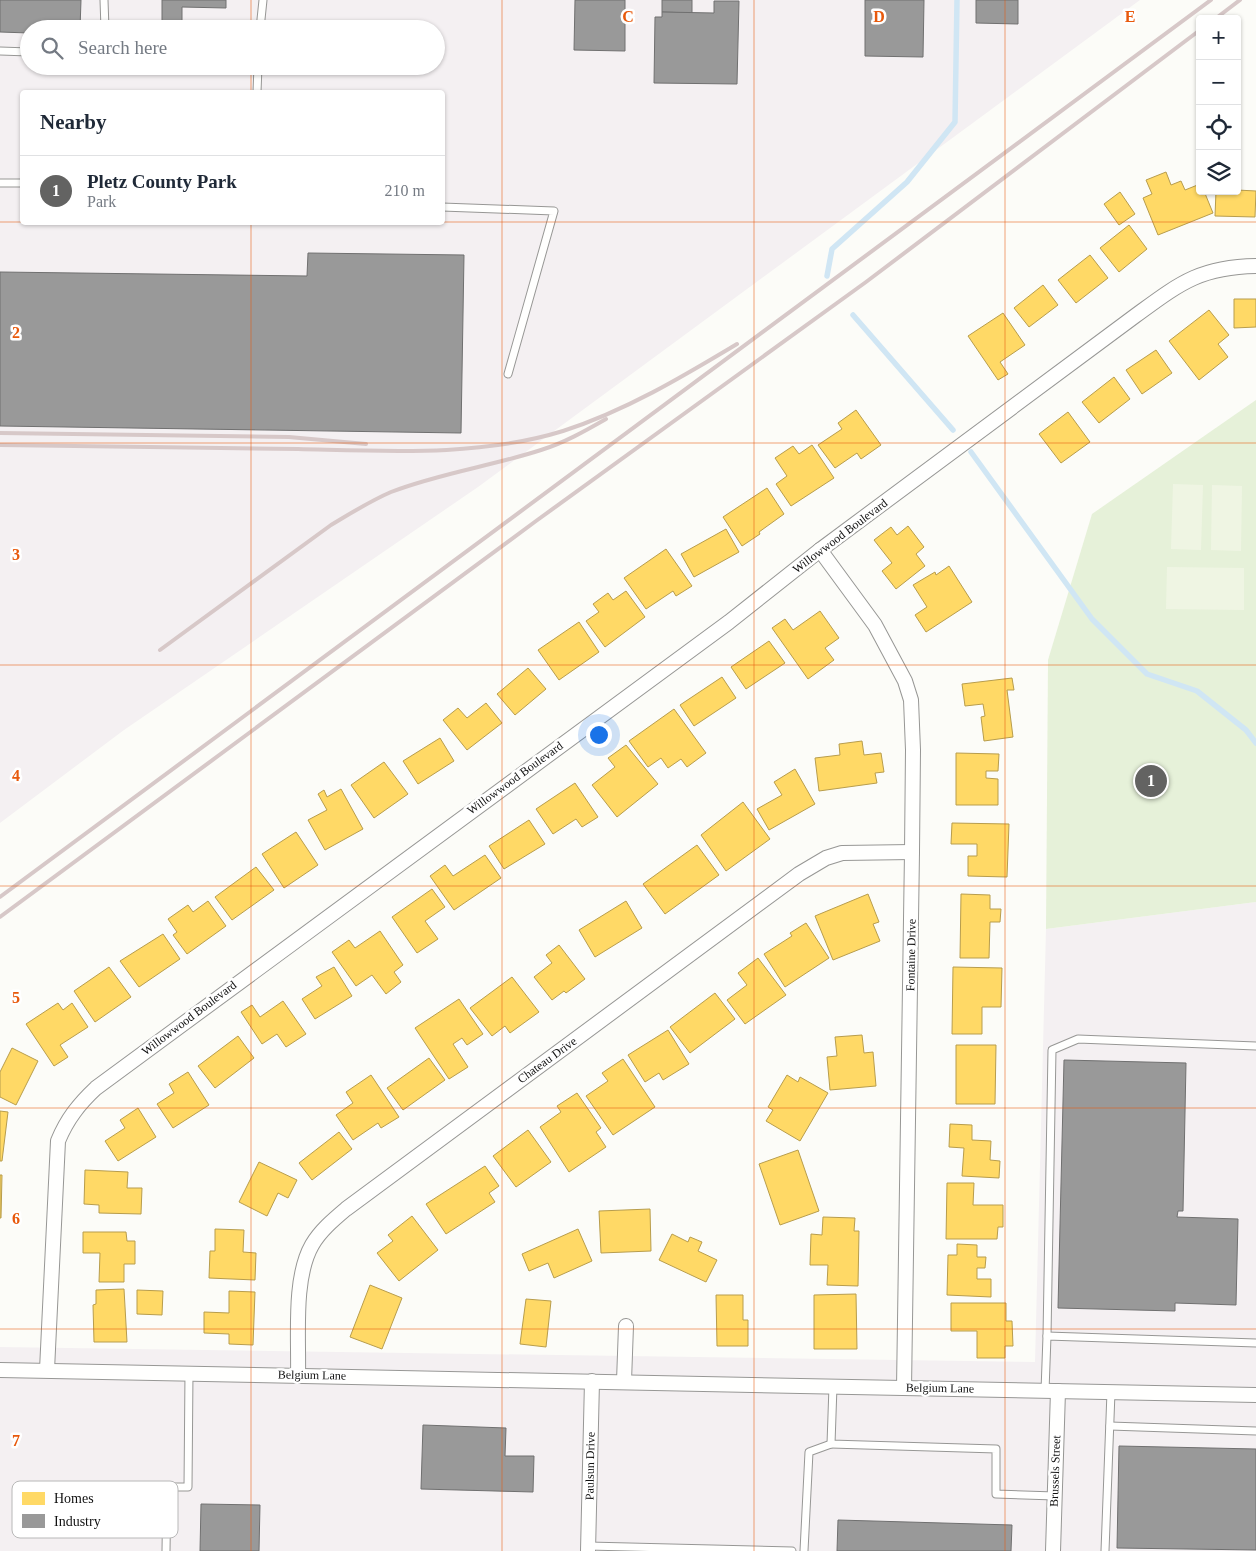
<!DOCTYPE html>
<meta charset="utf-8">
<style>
:root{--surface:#fff;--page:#f2f2f3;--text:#1f2937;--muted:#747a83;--line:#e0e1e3;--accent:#636362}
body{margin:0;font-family:Georgia,serif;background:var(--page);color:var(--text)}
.controls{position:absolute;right:15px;top:15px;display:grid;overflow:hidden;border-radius:5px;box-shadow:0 1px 4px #0004}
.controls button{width:45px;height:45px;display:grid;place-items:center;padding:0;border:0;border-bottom:1px solid var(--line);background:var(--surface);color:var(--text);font:25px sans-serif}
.you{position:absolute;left:598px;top:734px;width:18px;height:18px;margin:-12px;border:4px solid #fff;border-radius:50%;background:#1a73e8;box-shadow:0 0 0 8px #1a73e833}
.badge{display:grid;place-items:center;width:32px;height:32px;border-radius:50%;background:var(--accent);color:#fff;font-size:16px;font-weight:700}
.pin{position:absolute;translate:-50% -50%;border:2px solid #fff;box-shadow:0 1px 5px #0006}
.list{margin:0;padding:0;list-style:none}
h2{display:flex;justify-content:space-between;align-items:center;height:65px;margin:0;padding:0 20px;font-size:21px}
h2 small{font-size:16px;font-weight:400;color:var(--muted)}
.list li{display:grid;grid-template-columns:32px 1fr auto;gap:15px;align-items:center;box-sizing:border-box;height:70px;padding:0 20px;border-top:1px solid var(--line)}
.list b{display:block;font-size:19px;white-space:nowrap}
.list p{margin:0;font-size:16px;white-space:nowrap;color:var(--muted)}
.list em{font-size:16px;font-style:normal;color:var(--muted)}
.icon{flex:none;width:28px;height:28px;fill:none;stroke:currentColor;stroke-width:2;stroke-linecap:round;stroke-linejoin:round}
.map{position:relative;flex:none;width:1256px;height:1551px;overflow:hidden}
.search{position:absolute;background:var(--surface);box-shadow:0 1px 4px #0004;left:20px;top:20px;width:425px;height:55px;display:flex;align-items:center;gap:12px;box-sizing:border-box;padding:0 18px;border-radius:28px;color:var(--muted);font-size:19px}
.panel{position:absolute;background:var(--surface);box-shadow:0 1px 4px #0004;left:20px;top:90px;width:425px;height:135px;border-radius:5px}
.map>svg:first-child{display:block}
.industrial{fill:#f4f0f2;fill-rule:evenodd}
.green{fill:#e6f1d9}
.pitch{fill:#eff5e3}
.homes{fill:#ffd966;stroke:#b89d4c}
.industry{fill:#999;stroke:#707070}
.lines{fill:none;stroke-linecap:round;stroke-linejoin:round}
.stream{stroke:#d0e6f4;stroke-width:5.5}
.service-casing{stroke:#979795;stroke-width:9}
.minor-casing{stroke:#979795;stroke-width:16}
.service{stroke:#fffffe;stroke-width:7}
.minor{stroke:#fffffe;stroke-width:14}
.rail{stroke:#d7c8c8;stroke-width:4}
.grid{fill:none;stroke:#e8590c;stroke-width:1;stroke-opacity:0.55}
.labels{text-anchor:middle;stroke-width:5;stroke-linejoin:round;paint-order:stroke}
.street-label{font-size:12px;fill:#111;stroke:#fff}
.key{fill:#fff;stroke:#b8b8b8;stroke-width:1}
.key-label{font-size:14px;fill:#111}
.grid-label{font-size:16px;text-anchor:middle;font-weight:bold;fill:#e8590c;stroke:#fff;stroke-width:5;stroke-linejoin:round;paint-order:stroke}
</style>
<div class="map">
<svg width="1256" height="1551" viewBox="0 0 1256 1551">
<rect width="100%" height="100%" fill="#fcfcf8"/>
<g class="industrial">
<path d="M0,0H1140L478,487L124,730L0,823ZM29,29H436V66H29ZM22,92H442V222H22Z"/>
<polygon points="1256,902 1256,1551 0,1551 0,1347 1035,1362 1046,929"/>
</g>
<polygon class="green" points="1256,400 1256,902 1046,929 1048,660 1092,514"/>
<g class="pitch">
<polygon points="1173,484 1203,485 1201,550 1171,549"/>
<polygon points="1212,485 1242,486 1241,551 1211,550"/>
<polygon points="1167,567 1244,568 1244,610 1166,609"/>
</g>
<g class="homes">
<polygon points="1166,172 1171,185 1181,181 1185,190 1200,184 1200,191 1204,191 1213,213 1158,235 1143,198 1152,194 1146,180"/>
<polygon points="1237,190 1256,191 1255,217 1215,216 1216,191"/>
<polygon points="1120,192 1135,214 1119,225 1104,204"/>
<polygon points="1129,225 1147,249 1119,272 1100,248"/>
<polygon points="1090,255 1108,278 1076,303 1058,280"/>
<polygon points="1043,285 1058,305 1029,327 1014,308"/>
<polygon points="1234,299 1256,299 1256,327 1234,328"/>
<polygon points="1209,310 1229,335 1218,344 1228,357 1199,380 1169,341"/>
<polygon points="1003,313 1025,345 1000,362 1008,374 998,380 968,336"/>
<polygon points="1156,350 1172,373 1142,394 1126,370"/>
<polygon points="1114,377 1130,399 1099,423 1082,402"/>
<polygon points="856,410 881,445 861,459 857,453 835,468 818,445 842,429 838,423"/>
<polygon points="1068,412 1090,442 1061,463 1039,434"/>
<polygon points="812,445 834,478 791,506 776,484 787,476 775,458 793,446 799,454"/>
<polygon points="767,488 784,514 759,532 760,534 742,546 723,517"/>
<polygon points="908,526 924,547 916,554 925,566 896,589 882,571 892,563 874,540 891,527 897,535"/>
<polygon points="726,529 739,552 694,577 681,554"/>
<polygon points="666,549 692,586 676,596 673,591 646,609 624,578"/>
<polygon points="949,566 972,602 926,632 915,615 927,607 913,585 935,572 936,575"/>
<polygon points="626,591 645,617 605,647 586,621 599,612 593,604 608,593 613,600"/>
<polygon points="820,611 839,638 825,648 834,660 808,679 772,628 785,619 793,630"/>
<polygon points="579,622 599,652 559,680 538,650"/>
<polygon points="769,641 785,663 746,689 731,667"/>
<polygon points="528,668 546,689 515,715 497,694"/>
<polygon points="722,677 736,698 694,726 680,705"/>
<polygon points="1012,678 1014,690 1007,690 1013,737 984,741 981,717 985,716 983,704 965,706 962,684"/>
<polygon points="486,703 502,723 467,750 443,720 458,708 467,718"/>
<polygon points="674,709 706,753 687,767 681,759 668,768 661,758 648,767 629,741"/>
<polygon points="440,738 454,761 418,784 403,761"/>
<polygon points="862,741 864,755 881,753 884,772 875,773 877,783 819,791 815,758 840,755 839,744"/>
<polygon points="626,745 658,784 617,817 592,785 615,767 608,758"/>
<polygon points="956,753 999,754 998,771 986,771 986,778 998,779 998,805 956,805"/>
<polygon points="384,762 408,794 374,818 351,785"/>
<polygon points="795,769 815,804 769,830 757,809 782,795 774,782"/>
<polygon points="575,783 598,817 582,827 576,819 553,834 536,809"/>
<polygon points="341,789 363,829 325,850 308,820 327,810 318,794 324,790 327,797"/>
<polygon points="743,802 770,839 726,871 701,835"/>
<polygon points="529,820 545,844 504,869 489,846"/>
<polygon points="952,823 1009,824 1007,877 968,876 968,856 977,856 977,844 951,844"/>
<polygon points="296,832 318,865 284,888 262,854"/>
<polygon points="697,845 719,875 665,914 643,884"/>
<polygon points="485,855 501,878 454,910 430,876 445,865 453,876"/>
<polygon points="256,867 274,890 232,920 215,897"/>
<polygon points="432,889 445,907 425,921 438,939 417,953 392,917"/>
<polygon points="868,894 879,922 873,924 880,941 833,960 815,916"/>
<polygon points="961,894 990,895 990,909 1001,909 1000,922 990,922 989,958 960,958"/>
<polygon points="208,901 226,926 187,954 173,935 177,932 168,919 188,905 193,912"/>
<polygon points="626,901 642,928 595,957 579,930"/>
<polygon points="806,923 829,958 785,987 764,954 792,936 790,933"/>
<polygon points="380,931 403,965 394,972 401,982 386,994 372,975 356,986 332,952 349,940 355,948"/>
<polygon points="163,934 180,959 139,987 120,961"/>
<polygon points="559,945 585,979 566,993 564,991 552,1000 534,977 552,963 546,955"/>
<polygon points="758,958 786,995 745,1024 727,1000 747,985 738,973"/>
<polygon points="109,967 131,997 95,1022 74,991"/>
<polygon points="334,967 352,996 315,1019 302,999 322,986 316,977"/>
<polygon points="953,967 1002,968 1001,1007 982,1007 982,1034 952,1034"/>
<polygon points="512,977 539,1012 510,1033 505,1026 492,1036 470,1008"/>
<polygon points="715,993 735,1019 690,1053 670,1027"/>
<polygon points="459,999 483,1034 467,1045 462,1038 453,1044 468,1067 449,1079 415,1028"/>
<polygon points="283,1001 306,1034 286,1047 277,1034 262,1044 241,1012 252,1005 260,1017"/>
<polygon points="58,1003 63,1010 72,1003 88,1027 60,1045 68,1057 54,1066 26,1024"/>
<polygon points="668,1030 689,1064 663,1080 659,1073 645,1082 628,1055"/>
<polygon points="862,1035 864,1053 873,1052 876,1086 830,1090 827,1057 837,1056 835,1037"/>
<polygon points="238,1036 254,1058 215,1088 198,1066"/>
<polygon points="956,1045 996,1045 995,1104 956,1104"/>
<polygon points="12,1048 38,1061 16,1105 0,1097 0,1072"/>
<polygon points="429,1058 445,1080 403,1110 387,1088"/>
<polygon points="623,1059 655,1107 613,1135 586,1096 608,1081 602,1073"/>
<polygon points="188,1072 209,1105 173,1128 157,1104 174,1093 169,1084"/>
<polygon points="371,1075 399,1117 381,1128 378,1123 353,1140 336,1115 353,1103 346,1092"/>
<polygon points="787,1075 798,1082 800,1077 828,1093 800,1141 766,1121 773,1110 768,1107"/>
<polygon points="577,1093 601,1128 596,1132 606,1147 569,1172 540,1127 561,1112 557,1106"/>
<polygon points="138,1108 156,1137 118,1161 105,1141 125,1128 120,1120"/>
<polygon points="0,1111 8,1112 2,1161 0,1161"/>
<polygon points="950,1124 972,1125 972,1140 991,1141 990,1160 1000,1161 999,1178 962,1176 964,1148 949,1147"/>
<polygon points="528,1130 551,1162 516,1187 493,1156"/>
<polygon points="339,1132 352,1149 312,1180 299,1163"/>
<polygon points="798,1150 819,1211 780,1225 759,1164"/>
<polygon points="259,1162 297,1180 288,1198 278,1193 267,1216 239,1202"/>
<polygon points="485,1166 499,1186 489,1193 495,1202 446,1234 426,1204"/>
<polygon points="85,1170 128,1172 127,1188 142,1188 141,1214 99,1213 99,1205 84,1204"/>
<polygon points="0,1175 2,1175 1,1218 0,1218"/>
<polygon points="947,1183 974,1183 973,1205 1003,1205 1003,1227 998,1227 997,1239 946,1239"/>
<polygon points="650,1209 651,1251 601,1253 599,1211"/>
<polygon points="412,1216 438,1250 399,1281 377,1253 393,1241 388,1235"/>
<polygon points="823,1217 855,1218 854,1231 859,1231 858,1286 827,1285 828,1265 810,1265 811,1234 822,1235"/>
<polygon points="215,1229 244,1230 243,1252 256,1253 255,1280 209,1278 210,1251 215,1251"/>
<polygon points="578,1229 592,1261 554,1278 548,1263 529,1271 522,1254"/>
<polygon points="83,1232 126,1232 127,1241 135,1241 135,1264 124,1264 124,1282 99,1282 100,1253 83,1253"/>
<polygon points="672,1234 688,1242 690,1237 702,1242 698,1251 717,1260 706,1282 659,1260"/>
<polygon points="957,1244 977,1245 977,1257 986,1257 985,1268 977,1268 977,1279 991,1279 991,1297 947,1295 948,1255 957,1255"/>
<polygon points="370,1285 402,1298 382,1349 350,1337"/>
<polygon points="124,1289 127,1342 94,1342 93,1305 96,1304 96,1290"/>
<polygon points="137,1290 163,1291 162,1315 137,1314"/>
<polygon points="229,1291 255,1292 253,1345 229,1344 229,1334 204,1333 204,1312 229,1313"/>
<polygon points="856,1294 857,1349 814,1349 814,1295"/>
<polygon points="716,1295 743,1295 743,1320 748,1320 748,1346 717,1346"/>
<polygon points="526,1299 551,1301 546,1347 520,1344"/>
<polygon points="951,1303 1006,1303 1006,1321 1012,1321 1013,1346 1005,1346 1005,1358 977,1358 977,1331 951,1331"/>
</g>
<g class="industry">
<polygon points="0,0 81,0 80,29 29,29 29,33 0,32"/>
<polygon points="162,0 226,0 226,8 182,7 182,29 162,29"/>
<polygon points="575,0 625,0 625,51 574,50"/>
<polygon points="662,0 692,0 692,13 662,12"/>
<polygon points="865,0 924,0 923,57 865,56"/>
<polygon points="976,0 1018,0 1018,24 976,23"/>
<polygon points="714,1 739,1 737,84 654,83 655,17 662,17 662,12 714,13"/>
<polygon points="308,253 464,255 461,433 0,426 0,272 307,276"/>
<polygon points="1064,1060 1186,1063 1183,1211 1178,1211 1177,1217 1238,1219 1236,1305 1175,1303 1175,1311 1058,1308"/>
<polygon points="423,1425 506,1428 505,1456 534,1456 533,1492 421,1489"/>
<polygon points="1119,1446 1256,1449 1256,1550 1117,1548"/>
<polygon points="201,1504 260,1505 259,1551 200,1551"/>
<polygon points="838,1520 1012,1525 1011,1551 837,1551"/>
</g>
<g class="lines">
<g class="stream">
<polyline points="827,276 832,249 907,182 955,122 957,0"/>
<polyline points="853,315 953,430"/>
<polyline points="971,452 1092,619 1147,674 1197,691 1246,730 1256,743"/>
</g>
<defs>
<g id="service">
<polyline points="104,0 105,29"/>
<polyline points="260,29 263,0"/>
<polyline points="0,51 29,52"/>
<polyline points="257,92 258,66"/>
<polyline points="0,183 22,183"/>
<polyline points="442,207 554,211 508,374"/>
<polyline points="1047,1336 1052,1050 1078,1039 1256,1046"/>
<polyline points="833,1386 831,1444 996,1449 996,1494 1055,1496"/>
<polyline points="1045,1391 1047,1336 1256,1343"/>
<polyline points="1110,1426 1256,1431"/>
<polyline points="588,1546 792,1551"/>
<polyline points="166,1551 167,1487 188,1487 189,1373"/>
<polyline points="804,1551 809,1452 831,1444"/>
<polyline points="1105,1551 1111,1392"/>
</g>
<g id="minor">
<polyline points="820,550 875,625 905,681 911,700 913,750 912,852 904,1388"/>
<polyline points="0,1370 1256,1395"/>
<path d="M47,1370L58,1141C67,1119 79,1104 96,1088L729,622L820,550L1135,316C1179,284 1199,267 1256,266"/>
<path d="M298,1375C299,1337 293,1278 312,1245C320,1231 333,1220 346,1209L799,874L826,858L842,853L912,852"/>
<polyline points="624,1381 626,1326"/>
<polyline points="588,1551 592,1381"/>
<polyline points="1053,1551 1058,1391"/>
</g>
</defs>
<use href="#service" class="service-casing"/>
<use href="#minor" class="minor-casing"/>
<use href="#service" class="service"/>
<use href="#minor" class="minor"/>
<g class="rail">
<polyline points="1215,19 1240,0"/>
<polyline points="0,433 289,437 366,444"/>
<path d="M0,445C99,446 199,448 298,449C386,451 479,457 563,431C625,411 682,377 737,344"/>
<path d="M160,650L331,525C351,513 370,501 391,492C440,473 492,466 541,450C564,443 585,431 606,419"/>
<polyline points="0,897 1211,0"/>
<polyline points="0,917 536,521 866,282 1200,30"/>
</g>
</g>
<path class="grid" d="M251,0V29M502,0V1551M754,0V1551M1005,0V1551M251,66V92M0,222H22M251,222V1551M442,222H1256M0,443H1256M0,665H1256M0,886H1256M0,1108H1256M0,1329H1256"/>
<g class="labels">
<g class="street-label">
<text transform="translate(840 536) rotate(-37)" y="4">Willowwood Boulevard</text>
<text transform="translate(515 778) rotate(-36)" y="4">Willowwood Boulevard</text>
<text transform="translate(911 955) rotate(-89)" y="4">Fontaine Drive</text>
<text transform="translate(189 1018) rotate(-37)" y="4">Willowwood Boulevard</text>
<text transform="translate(547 1060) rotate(-36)" y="4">Chateau Drive</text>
<text transform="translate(312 1375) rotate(1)" y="4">Belgium Lane</text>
<text transform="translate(940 1388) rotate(1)" y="4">Belgium Lane</text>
<text transform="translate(590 1466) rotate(-89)" y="4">Paulsun Drive</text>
<text transform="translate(1055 1471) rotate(-88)" y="4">Brussels Street</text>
</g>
</g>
<rect x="12" y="1481" width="166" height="57" rx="8" class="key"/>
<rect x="22" y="1492" width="23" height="13" fill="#ffd966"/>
<rect x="22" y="1514" width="23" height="14" fill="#999"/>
<g class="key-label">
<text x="54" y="1503">Homes</text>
<text x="54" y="1526">Industry</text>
</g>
<g class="grid-label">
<text x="628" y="22">C</text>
<text x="879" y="22">D</text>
<text x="1130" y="22">E</text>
<text x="16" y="338">2</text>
<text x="16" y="560">3</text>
<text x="16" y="781">4</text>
<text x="16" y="1003">5</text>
<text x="16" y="1224">6</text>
<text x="16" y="1446">7</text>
</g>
</svg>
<div class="controls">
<button>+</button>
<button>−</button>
<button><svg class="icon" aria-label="locate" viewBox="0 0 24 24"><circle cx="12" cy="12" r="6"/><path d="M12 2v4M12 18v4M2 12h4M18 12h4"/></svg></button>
<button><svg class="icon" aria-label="layers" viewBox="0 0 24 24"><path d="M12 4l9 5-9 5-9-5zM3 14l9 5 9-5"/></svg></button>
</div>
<div class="you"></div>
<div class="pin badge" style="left:1151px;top:781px">1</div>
<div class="search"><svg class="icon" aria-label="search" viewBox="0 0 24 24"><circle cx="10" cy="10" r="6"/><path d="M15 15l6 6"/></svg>Search here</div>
<section class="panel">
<h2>Nearby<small></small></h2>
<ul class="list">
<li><span class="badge">1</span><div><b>Pletz County Park</b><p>Park</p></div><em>210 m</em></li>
</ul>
</section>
</div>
